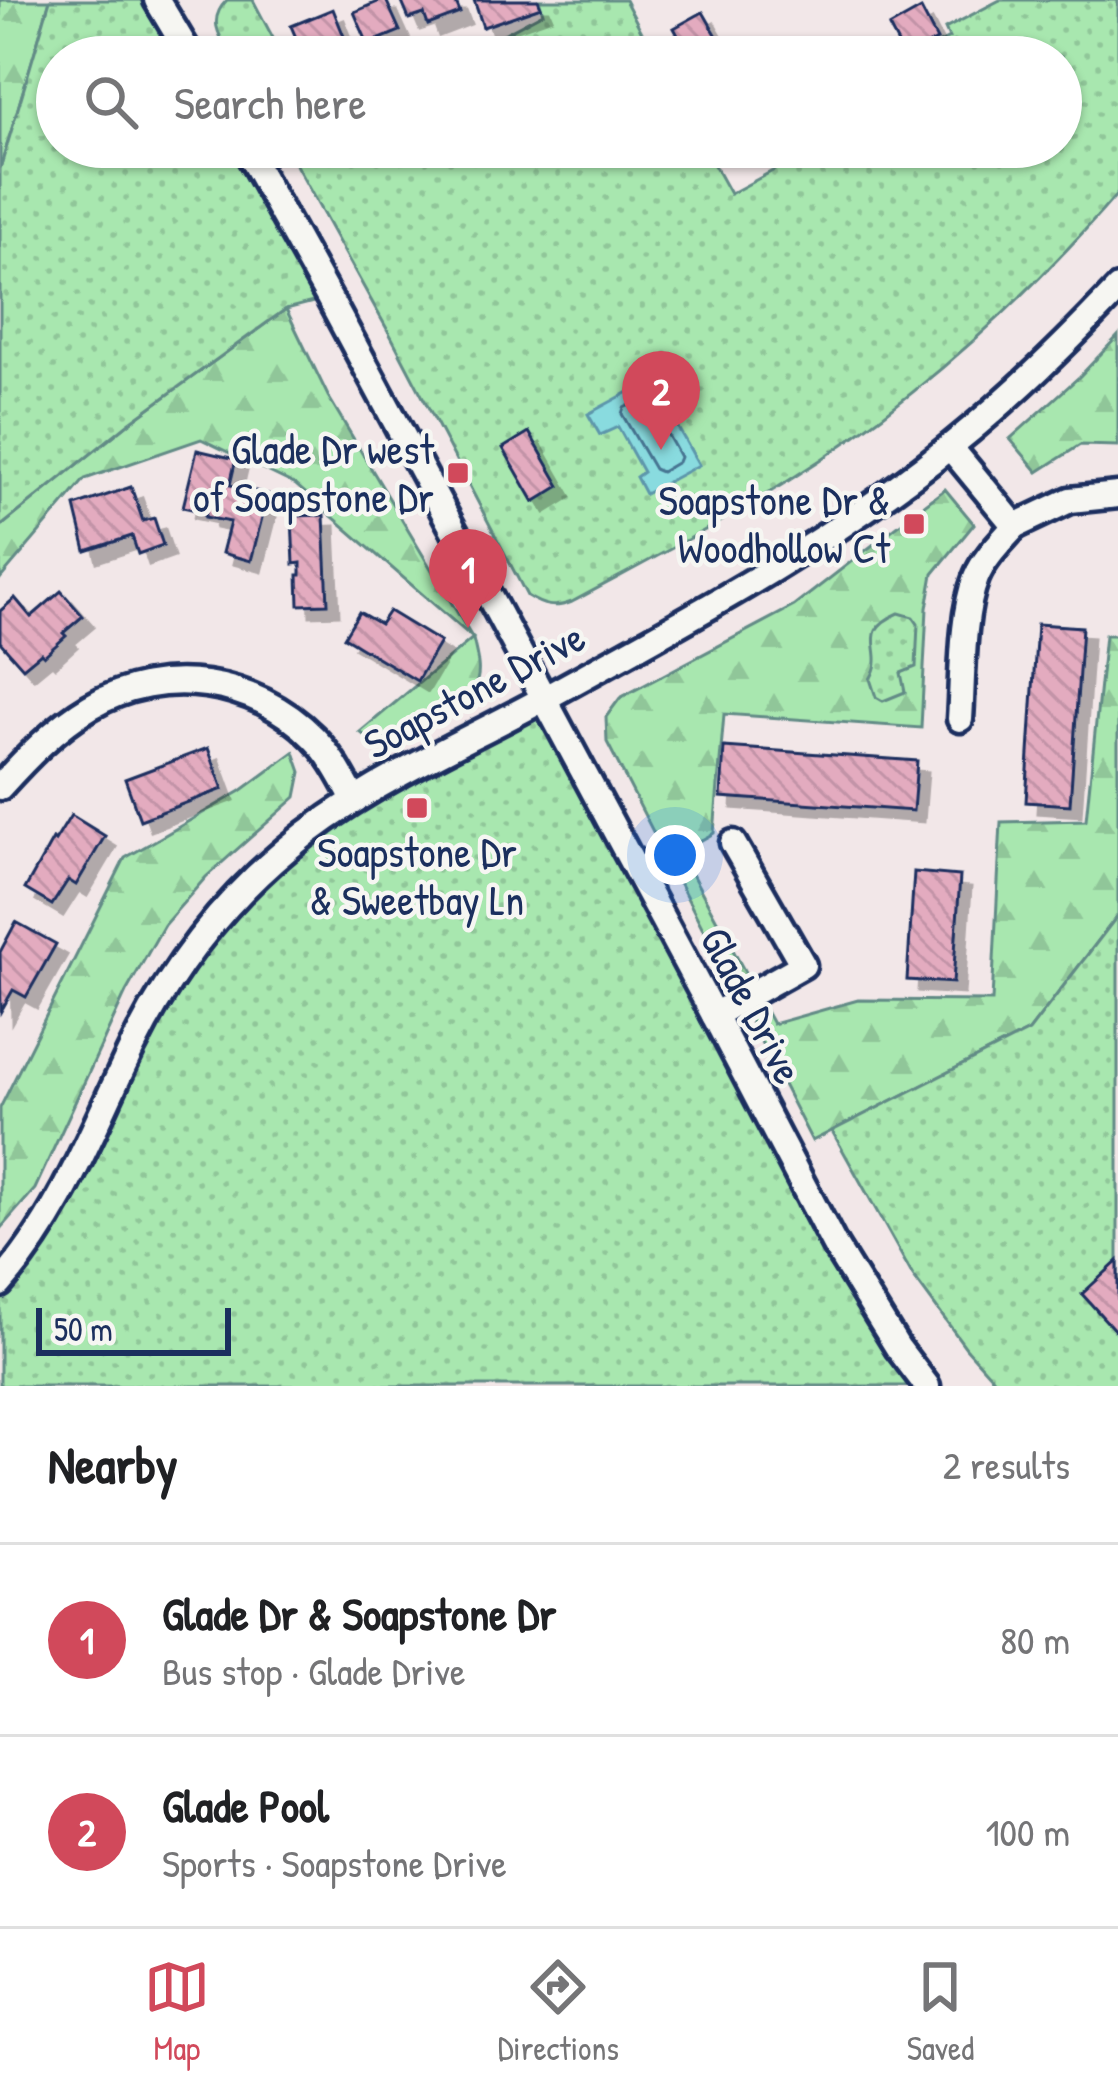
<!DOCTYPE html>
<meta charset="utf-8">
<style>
:root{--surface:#fff;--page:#f2f2f2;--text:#202124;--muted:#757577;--line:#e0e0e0;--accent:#d1495b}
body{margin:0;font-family:"Patrick Hand",sans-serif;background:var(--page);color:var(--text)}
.scale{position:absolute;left:36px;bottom:30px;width:195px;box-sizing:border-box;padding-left:12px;border:6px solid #1b2f5e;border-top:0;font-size:33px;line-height:42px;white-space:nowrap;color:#1b2f5e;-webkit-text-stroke:9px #f6f6f2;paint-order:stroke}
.you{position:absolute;left:675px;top:855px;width:42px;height:42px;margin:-30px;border:9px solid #fff;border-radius:50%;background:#1a73e8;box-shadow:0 0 0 18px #1a73e833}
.badge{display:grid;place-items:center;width:78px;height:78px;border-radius:50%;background:var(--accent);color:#fff;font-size:39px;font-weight:700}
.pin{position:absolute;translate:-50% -99px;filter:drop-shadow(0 3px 6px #0008)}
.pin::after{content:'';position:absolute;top:63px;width:42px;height:36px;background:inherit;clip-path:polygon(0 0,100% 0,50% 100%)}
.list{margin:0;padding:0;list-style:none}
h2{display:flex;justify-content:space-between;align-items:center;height:156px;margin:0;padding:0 48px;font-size:51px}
h2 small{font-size:39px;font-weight:400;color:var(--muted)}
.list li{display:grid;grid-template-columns:78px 1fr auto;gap:36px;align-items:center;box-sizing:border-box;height:192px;padding:0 48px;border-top:3px solid var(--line)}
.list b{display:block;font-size:45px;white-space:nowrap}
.list p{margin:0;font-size:39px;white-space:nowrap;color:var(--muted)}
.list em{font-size:39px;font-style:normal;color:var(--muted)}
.icon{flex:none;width:66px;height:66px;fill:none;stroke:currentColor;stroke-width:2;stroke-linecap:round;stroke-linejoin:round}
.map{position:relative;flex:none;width:1118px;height:1386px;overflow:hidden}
.search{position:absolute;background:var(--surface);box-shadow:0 3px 9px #0004;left:36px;right:36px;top:36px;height:132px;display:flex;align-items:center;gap:30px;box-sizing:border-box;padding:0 42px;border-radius:66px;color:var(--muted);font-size:45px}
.sheet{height:540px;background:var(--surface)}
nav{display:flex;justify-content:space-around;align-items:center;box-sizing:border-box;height:168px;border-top:3px solid var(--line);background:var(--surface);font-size:33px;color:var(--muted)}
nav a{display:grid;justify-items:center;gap:6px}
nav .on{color:var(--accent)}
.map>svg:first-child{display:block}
.forest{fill:url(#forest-firs);stroke:#628b86;stroke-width:3}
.park{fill:url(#park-dots);stroke:#628b86;stroke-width:3}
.water{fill:#89dbdf;stroke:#5d96ab;stroke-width:3}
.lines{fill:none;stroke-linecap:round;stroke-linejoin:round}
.shore{stroke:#477492;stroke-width:3}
.building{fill:url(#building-back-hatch);stroke:#1b2f5e;stroke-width:3;filter:url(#shadow)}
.minor-casing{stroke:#1b2f5e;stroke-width:33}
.minor{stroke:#f6f6f2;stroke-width:24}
.poi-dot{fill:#d1495b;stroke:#f6f6f2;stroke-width:4.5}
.labels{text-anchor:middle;stroke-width:9;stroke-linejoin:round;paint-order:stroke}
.poi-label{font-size:42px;fill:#1b2f5e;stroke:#f6f6f2;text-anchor:end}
.street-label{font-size:42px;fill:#1b2f5e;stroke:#f6f6f2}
</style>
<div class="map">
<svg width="1118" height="1386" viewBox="0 0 1118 1386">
<defs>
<pattern id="forest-firs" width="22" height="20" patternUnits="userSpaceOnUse" patternTransform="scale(3)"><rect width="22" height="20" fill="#a8e7af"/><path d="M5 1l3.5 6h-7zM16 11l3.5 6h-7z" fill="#90c699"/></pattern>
<pattern id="park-dots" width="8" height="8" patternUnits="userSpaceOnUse" patternTransform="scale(3)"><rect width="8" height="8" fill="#a8e7af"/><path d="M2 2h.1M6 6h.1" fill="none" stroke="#90c699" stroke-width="1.8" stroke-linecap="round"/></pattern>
<pattern id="building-back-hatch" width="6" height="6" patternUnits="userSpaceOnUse" patternTransform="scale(3)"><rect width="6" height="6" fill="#e3abbf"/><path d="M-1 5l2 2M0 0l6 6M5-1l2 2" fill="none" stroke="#c293a7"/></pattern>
<filter id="shadow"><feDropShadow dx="11" dy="11" stdDeviation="0" flood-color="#0004"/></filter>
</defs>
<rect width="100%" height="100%" fill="#f2e7e8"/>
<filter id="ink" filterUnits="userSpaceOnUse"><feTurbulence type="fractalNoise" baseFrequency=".00833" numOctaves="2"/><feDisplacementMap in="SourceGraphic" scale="24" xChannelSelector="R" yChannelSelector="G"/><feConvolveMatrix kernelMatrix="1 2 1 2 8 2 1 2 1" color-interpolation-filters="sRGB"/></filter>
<g filter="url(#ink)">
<g class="forest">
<polygon points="0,0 50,0 0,169"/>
<path d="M286,309L328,396L473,639C476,653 483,674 474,687C463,703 391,740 370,740L360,732L473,638L296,485L201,439L85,479L0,579V527L129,423Z"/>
<polygon points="1118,336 1118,446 1080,445 1038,472 1010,439 1080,376"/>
<polygon points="945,489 974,524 933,574 927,608 921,728 724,714 714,833 680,852 773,1024 858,1000 992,1001 1001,822 1086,820 1105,635 1118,635 1118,915 1029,1031 812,1141 607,742 606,717 620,698 794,606"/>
<polygon points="294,752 301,772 296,797 206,877 164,925 126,992 35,1189 0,1229 0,1108 125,858 241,791"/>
</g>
<g class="park">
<polygon points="50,0 152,0 186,57 57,57 57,147 240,147 329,298 286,309 129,423 0,527 0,169"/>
<path d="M227,0H253L283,57H232C219,36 207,20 227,0Z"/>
<polygon points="539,0 625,0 655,57 460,57 543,13"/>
<path d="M1000,0H1118V193C1022,304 912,403 788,481C718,525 644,563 572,602C554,609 543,606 527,596L392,338L286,147H704L730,194L817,147H1061V57H912L949,38L945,29Z"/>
<path d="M899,613L913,617L918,624L916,667L901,673L905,692L883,701L876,697L870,679C889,650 853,633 899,613Z"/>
<polygon points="544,699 714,1015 927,1386 0,1386 0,1284 133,1045 268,866"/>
<polygon points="1118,915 1118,1386 1000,1386 966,1348 913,1276 832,1131 1029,1031"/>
</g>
<polygon class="water" points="651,380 699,465 645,494 636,477 643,472 618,427 600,435 588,414"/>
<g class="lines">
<polygon class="shore" points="642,399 649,401 680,457 678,462 661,472 654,469 622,414 624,408"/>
</g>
<g class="building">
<polygon points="382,0 386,0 400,31 368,44 354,12"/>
<polygon points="401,0 455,0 460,13 428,25 424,14 409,19"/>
<polygon points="474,0 538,0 541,7 483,27"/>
<polygon points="333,9 345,39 304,56 291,26"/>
<polygon points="921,9 937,40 905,57 889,27"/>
<polygon points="703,12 725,50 712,57 690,57 674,28"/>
<polygon points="529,432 560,486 534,502 503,448"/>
<polygon points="197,450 236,459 230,485 268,494 251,561 222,553 230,522 205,517 206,512 183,507"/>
<polygon points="131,487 143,521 154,518 163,545 138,554 132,536 86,551 75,506"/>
<polygon points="324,515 328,604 299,605 298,575 301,575 301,563 294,564 292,516"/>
<polygon points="61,591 83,616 63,633 66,636 44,656 41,653 23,668 0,642 0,611 15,598 31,617"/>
<polygon points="389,611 440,642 417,681 344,637 359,612 380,624"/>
<polygon points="1037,624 1082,627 1070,805 1026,802"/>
<polygon points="724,747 917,761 913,811 721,797"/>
<polygon points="208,748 223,789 140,820 125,779"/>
<polygon points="71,815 105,836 76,885 68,880 52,905 25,889 53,839 55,841"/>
<polygon points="914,872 960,876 953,983 907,980"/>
<polygon points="16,922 56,944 26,997 13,990 1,1011 0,952"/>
<polygon points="1118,1261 1118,1334 1082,1294"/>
</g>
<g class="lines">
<defs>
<g id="minor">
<polyline points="157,0 191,57"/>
<polyline points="245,147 329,298 714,1015 835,1246 898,1348 927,1386"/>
<polyline points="950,447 1015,526 1070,500 1118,495"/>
<path d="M960,719C963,678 961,616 976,578C984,558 1001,542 1015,526"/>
<path d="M0,787C26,758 56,727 90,707C162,664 255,679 313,737C331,755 342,777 354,799"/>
<polyline points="714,1015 803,965 733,843"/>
<path d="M0,1284C62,1214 92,1130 132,1048C170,971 222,903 287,849C364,784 458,746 545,698C685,621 829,545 953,444C1012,397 1066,344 1118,289"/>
</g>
</defs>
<use href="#minor" class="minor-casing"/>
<use href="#minor" class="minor"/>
</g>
</g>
<g class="poi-dot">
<rect x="446" y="461" width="24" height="24" rx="6"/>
<rect x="902" y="512" width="24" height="24" rx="6"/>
<rect x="405" y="796" width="24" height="24" rx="6"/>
</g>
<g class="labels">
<g class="poi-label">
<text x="434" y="464">Glade Dr west<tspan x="434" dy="48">of Soapstone Dr</tspan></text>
<text x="890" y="515">Soapstone Dr &amp;<tspan x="890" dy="48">Woodhollow Ct</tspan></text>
<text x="417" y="867" text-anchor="middle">Soapstone Dr<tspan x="417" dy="48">&amp; Sweetbay Ln</tspan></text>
</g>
<g class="street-label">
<text transform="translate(474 690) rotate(-28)" y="15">Soapstone Drive</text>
<text transform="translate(752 1005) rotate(62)" y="15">Glade Drive</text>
</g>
</g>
</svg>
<div class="scale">50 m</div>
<div class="you"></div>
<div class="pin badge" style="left:468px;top:628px">1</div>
<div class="pin badge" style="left:661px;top:450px">2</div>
<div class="search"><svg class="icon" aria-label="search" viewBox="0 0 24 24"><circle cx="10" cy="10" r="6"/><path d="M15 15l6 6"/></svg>Search here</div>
</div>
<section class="sheet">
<h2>Nearby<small>2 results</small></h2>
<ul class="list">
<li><span class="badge">1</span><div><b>Glade Dr &amp; Soapstone Dr</b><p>Bus stop · Glade Drive</p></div><em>80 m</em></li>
<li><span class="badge">2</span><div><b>Glade Pool</b><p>Sports · Soapstone Drive</p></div><em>100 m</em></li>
</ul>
</section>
<nav>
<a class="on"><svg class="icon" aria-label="map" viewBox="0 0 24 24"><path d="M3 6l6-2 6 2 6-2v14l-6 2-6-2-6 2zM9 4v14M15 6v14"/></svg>Map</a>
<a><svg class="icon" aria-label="directions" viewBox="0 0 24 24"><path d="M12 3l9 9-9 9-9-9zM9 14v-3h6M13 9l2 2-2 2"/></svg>Directions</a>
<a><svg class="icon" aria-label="saved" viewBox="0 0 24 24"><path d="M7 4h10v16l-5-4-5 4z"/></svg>Saved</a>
</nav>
